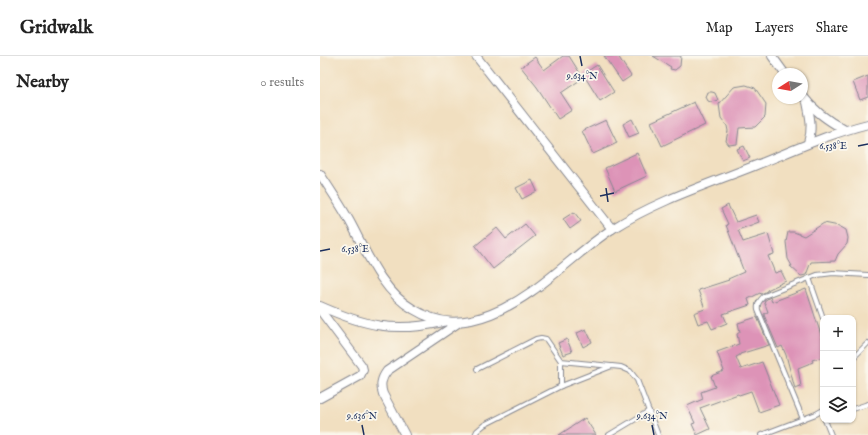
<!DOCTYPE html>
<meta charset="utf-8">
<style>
:root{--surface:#fff;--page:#f2f2f2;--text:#222;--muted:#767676;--line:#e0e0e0}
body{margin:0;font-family:"IM FELL English",serif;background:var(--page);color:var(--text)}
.controls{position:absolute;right:12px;bottom:12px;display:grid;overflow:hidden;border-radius:8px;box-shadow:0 1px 3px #0004}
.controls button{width:36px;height:36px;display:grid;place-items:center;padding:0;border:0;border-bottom:1px solid var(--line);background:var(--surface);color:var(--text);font:20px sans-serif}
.compass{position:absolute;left:452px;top:12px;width:36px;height:36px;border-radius:50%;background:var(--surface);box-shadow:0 1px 3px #0004;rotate:259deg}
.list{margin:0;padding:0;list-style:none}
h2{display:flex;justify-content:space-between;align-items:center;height:52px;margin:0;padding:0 16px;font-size:17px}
h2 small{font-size:13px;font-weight:400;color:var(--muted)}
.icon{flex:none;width:22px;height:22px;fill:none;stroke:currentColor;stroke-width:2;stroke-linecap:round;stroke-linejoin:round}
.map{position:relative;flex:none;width:548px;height:379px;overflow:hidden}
header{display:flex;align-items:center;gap:24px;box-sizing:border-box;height:56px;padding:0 20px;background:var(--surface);border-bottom:1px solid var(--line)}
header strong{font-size:19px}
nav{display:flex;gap:22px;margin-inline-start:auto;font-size:14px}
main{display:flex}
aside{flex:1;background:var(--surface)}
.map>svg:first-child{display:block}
.building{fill:#dd93b7}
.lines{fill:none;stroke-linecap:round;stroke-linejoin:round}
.service-casing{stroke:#86878f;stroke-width:6}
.minor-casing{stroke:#86878f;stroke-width:10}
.service{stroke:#fff;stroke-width:4}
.minor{stroke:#fff;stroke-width:8}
.ticks{fill:none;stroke:#1b2f5e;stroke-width:1.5}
.ticks-label{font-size:10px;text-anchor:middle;fill:#1b2f5e;stroke:#fbf7ec;stroke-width:3.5;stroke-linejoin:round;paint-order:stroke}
</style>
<header>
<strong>Gridwalk</strong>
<nav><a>Map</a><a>Layers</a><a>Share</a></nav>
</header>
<main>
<aside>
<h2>Nearby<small>0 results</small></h2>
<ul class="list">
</ul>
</aside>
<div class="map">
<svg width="548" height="379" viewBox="0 0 548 379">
<rect width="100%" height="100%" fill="#fbf7ec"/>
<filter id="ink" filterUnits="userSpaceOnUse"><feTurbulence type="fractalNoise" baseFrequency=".025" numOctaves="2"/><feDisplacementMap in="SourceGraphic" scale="8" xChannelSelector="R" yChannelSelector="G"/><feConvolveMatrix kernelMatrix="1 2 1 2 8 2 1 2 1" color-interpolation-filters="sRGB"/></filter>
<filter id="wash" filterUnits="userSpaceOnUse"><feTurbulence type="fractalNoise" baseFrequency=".012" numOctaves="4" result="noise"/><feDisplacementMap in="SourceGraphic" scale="16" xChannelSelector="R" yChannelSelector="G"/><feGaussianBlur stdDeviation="0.9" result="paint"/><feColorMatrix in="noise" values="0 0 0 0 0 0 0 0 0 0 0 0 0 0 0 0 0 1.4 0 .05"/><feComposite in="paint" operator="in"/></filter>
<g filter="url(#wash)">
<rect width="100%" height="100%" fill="#f1dfc0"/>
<g id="blocks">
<g class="building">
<polygon points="243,0 249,0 263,22 241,37 252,54 238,63 217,31 201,11 215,1 224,14"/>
<polygon points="284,0 298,0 311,20 302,26"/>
<polygon points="333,0 361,0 360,10 355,14 350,13 351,11"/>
<polygon points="277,9 294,36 280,45 263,18"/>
<polygon points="548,20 548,41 540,44 533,26"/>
<polygon points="426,29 435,32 446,48 445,61 435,71 419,72 417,88 409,89 406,85 408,75 407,70 401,62 399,48 414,31"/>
<polygon points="388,36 392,36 395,37 398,44 391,46 388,45 386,41"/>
<polygon points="374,46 385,69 342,90 331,66"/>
<polygon points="312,63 319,77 309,81 303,68"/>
<polygon points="286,64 297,87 273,98 262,75"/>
<polygon points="424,90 430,102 423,105 417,93"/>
<polygon points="317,97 327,120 295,135 285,112"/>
<polygon points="212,124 217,135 202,143 196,132"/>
<polygon points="408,149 416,166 436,159 439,166 418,174 423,186 448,178 454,198 448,200 455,217 461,215 466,225 447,234 447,235 441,238 440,237 428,243 430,249 403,258 407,267 392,273 388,265 378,268 374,257 385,253 378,234 409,224 408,223 424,216 406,169 408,168 401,153"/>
<polygon points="254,156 261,165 250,173 243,163"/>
<polygon points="504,167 519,170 526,174 528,182 527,188 518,198 515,205 491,206 486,219 481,220 470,210 472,210 468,203 466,186 468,176 474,176 484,180"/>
<polygon points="205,168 215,180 173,213 155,190 177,172 186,183"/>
<polygon points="486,233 503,285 503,301 492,304 493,306 478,312 481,331 475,333 466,299 462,290 458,292 444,259 444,258 448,256 444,245 450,241 452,246"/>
<polygon points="437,261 449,289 420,298 420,299 416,301 421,313 442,306 459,349 439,356 431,335 419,339 418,338 380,352 390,373 377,379 372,368 375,367 367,350 383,343 381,336 395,331 391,320 404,315 397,296 419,288 417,278 420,276 418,267"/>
<polygon points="266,273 272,286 263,291 257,277"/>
<polygon points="247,283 252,296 243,299 238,287"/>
<polygon points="265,362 276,379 239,379"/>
</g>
</g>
</g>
<g filter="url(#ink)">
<use href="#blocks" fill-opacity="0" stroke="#86878f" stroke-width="1"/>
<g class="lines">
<defs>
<g id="service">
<polyline points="489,222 503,262"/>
<polyline points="533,302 548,287"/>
<polyline points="241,305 291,310"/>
<polyline points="157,313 216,283 221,282 226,283 241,305 241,330"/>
<polyline points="533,353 548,348"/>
<path d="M483,363L438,254C437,248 439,245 444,240L497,219L513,217L548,219"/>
<polyline points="505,364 511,379"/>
<polyline points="155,379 157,375 164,369 241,330 292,310 301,311 310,315 317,324 338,379"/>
<polyline points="289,379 329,355"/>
<polyline points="441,379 496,358 503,354"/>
</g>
<g id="minor">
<polyline points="156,0 292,173"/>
<polyline points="452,0 465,18"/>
<path d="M482,39C493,54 508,65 525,74"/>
<path d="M487,46C490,61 493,72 488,87"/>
<path d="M0,118C10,133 20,148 29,164C45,193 62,236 93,253C119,269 143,269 171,258C217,240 251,200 292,173C336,145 386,129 434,110C472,95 508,78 548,68"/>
<path d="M0,250C45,270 74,277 123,266"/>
<polyline points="0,254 42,310 43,314 40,320 0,342"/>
<path d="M85,379L63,338C60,329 61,323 67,315L138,267"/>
</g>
</defs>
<use href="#service" class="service-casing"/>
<use href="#minor" class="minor-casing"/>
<use href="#service" class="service"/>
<use href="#minor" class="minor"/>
</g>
</g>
<path class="ticks" d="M260,0L262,10M538,90L548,88M286,132L288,146M280,140L294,137M0,195L10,193M42,369L44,379M332,369L334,379"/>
<g class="ticks-label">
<text x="262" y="23">9.634°N</text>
<text x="513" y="93">6.538°E</text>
<text x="35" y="196">6.538°E</text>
<text x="42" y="363">9.636°N</text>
<text x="332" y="363">9.634°N</text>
</g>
</svg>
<div class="controls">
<button>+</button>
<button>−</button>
<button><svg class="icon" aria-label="layers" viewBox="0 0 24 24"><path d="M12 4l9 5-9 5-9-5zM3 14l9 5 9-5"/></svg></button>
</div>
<svg class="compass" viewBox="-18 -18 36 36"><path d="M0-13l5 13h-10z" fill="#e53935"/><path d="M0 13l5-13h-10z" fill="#767676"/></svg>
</div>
</main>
